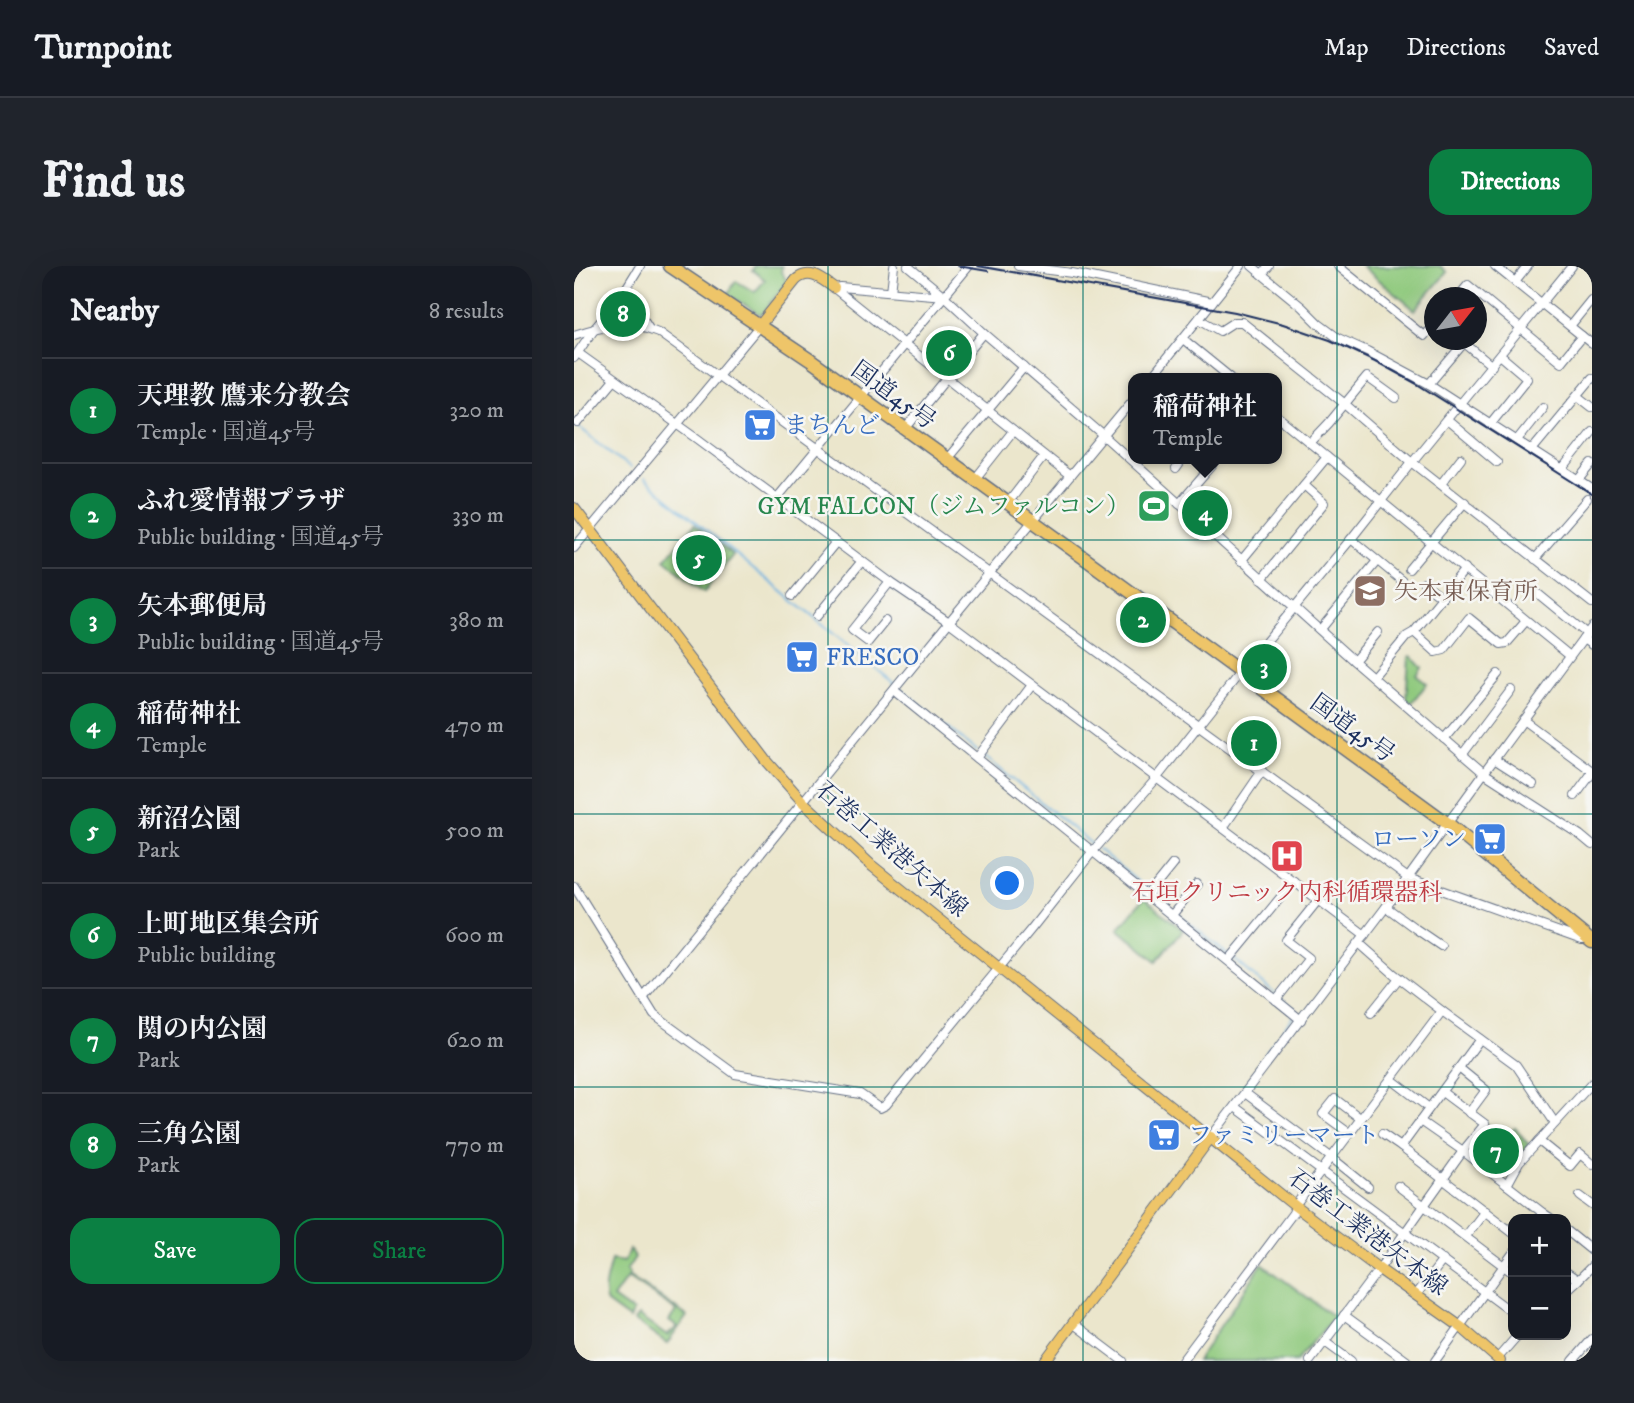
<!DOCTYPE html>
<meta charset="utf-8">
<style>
:root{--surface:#171b24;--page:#20242c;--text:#f1f3f6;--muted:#9ea1a6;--line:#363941;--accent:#0b8043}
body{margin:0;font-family:"IM FELL DW Pica","Noto Serif JP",serif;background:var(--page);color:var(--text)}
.controls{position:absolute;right:21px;bottom:21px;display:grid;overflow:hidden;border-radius:14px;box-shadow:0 7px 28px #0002}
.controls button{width:63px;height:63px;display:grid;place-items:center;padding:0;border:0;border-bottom:2px solid var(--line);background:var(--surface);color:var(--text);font:35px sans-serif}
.compass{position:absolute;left:850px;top:21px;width:63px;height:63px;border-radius:50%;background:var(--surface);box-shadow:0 7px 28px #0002;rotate:59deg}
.you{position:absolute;left:434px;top:618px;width:24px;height:24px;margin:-18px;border:5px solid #fff;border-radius:50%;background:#1a73e8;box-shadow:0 0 0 10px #1a73e833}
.badge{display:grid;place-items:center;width:46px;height:46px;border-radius:50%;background:var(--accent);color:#fff;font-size:23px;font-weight:700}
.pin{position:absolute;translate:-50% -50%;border:4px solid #fff;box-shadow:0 2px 7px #0006}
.popup{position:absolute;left:554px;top:107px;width:154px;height:91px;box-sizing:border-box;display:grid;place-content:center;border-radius:14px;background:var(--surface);filter:drop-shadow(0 2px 5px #0005);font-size:23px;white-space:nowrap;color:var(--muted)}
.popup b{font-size:26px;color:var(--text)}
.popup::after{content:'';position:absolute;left:50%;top:100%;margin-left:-14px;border:14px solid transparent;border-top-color:var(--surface)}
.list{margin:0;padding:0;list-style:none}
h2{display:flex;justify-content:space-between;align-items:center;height:91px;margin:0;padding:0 28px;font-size:30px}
h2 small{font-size:23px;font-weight:400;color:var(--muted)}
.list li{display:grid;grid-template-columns:46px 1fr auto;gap:21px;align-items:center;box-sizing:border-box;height:105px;padding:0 28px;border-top:2px solid var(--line)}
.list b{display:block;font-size:26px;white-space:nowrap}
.list p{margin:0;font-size:23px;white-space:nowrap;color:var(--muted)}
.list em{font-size:23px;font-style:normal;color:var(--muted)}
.actions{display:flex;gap:14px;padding:21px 28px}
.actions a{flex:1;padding:16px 0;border:2px solid var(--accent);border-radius:21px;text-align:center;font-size:24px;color:var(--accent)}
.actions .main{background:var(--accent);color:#fff}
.map{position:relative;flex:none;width:1018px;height:1095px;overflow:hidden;border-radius:21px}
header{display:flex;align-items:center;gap:42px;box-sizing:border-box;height:98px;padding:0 35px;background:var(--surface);border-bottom:2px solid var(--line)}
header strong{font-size:33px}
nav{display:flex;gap:38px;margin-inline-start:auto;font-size:24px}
.intro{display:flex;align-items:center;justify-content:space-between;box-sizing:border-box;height:168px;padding:0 42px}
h1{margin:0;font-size:49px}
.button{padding:18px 32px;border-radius:21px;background:var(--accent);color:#fff;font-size:24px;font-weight:700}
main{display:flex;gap:42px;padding:0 42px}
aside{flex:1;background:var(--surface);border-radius:21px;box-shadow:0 7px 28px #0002}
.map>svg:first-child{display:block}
.green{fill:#8fc97d;stroke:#557c6e;stroke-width:2}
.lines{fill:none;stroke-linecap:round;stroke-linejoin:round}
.stream{stroke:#68afdf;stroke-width:2}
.minor-casing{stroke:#646f84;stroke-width:10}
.major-casing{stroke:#646f84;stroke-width:12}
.highway-casing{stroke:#646f84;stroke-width:15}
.minor{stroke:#fff;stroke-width:8}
.major{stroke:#eec569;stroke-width:10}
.highway{stroke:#eec569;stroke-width:12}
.rail{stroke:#1b2f5e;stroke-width:2}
.grid{fill:none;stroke:#0f766e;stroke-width:2;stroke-opacity:0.55}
.labels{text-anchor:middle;stroke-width:5;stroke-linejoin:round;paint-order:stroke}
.street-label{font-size:24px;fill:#1b2f5e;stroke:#f6f6f2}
.shop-label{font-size:24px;fill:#366cbe;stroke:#f6f6f2;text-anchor:start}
.leisure-label{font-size:24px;fill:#27864d;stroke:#f6f6f2;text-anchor:end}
.education-label{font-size:24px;fill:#785e54;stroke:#f6f6f2;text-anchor:start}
.health-label{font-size:24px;fill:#be3a42;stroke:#f6f6f2}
</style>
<header>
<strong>Turnpoint</strong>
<nav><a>Map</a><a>Directions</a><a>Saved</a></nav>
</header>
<div class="intro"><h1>Find us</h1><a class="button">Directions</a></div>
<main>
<aside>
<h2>Nearby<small>8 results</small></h2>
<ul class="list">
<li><span class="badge">1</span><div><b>天理教 鷹来分教会</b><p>Temple · 国道45号</p></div><em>320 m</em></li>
<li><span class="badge">2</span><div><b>ふれ愛情報プラザ</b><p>Public building · 国道45号</p></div><em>330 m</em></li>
<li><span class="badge">3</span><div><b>矢本郵便局</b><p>Public building · 国道45号</p></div><em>380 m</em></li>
<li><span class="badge">4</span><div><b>稲荷神社</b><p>Temple</p></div><em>470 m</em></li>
<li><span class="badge">5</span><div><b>新沼公園</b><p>Park</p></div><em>500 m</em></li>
<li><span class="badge">6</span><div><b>上町地区集会所</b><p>Public building</p></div><em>600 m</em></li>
<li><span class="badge">7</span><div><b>関の内公園</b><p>Park</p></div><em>620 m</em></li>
<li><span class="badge">8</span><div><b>三角公園</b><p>Park</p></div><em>770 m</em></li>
</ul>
<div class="actions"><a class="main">Save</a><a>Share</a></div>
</aside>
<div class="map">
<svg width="1018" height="1095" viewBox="0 0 1018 1095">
<rect width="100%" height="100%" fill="#f6f6f2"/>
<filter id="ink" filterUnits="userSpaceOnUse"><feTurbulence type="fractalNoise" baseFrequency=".0143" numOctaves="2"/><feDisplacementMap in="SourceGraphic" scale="14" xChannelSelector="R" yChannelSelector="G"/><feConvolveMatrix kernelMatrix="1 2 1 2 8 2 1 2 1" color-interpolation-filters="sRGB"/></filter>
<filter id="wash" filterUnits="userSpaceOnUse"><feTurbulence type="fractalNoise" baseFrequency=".00686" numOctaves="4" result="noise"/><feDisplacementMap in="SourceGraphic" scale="28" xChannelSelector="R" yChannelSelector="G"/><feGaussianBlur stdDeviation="1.57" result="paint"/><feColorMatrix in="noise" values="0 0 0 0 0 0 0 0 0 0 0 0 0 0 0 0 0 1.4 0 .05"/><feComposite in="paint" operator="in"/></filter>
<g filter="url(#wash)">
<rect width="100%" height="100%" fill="#ebe6cc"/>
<g class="green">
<polygon points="182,0 208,0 207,6 213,15 189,47 185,48 154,28 162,15 181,26 191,14 179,4"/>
<polygon points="788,0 866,0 873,6 841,44"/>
<polygon points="121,258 159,289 130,326 91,294"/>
<polygon points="837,390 848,402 843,409 853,418 837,437 832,434 835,391"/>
<polygon points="570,632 609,664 583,695 544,663"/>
<polygon points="913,858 926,874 941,862 955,879 942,894 932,910 928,910 895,887 894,884"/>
<path d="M55,983L61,991L52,1005L55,1008L54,1010L113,1050L93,1078L60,1055L64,1050L93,1070L103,1061L95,1055L102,1045L53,1012L39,1032L59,1046L55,1053L33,1037C27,1024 34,1008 37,994L50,996Z"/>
<polygon points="688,998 760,1051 723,1095 623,1095"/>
</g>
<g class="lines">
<g class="stream">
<polyline points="0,157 56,202"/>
<polyline points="70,213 321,418"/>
<polyline points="326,422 403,485"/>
<polyline points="410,490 520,580"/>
<polyline points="524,583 574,624"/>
<polyline points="578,627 598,644"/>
<polyline points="603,647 655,690"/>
<polyline points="660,693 701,728"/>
<polyline points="708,733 722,745"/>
<polyline points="691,788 719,750"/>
</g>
</g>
</g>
<g filter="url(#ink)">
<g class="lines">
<defs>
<g id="minor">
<polyline points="334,0 369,29"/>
<polyline points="444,0 498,7 638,36"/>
<polyline points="678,0 728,41 745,58 764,72 793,85 855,118 1018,223"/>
<polyline points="764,0 850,70 860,58"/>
<polyline points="921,0 1018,78"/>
<polyline points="688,8 695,0"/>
<polyline points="941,16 954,0"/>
<polyline points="260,22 266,21 370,30 410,67 530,170 780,395 910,507 1006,569 1018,579"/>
<polyline points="260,22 496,210"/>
<polyline points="317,25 320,0"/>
<polyline points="883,32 894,19 987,96 1008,70"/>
<polyline points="45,34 70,54 75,62"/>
<polyline points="625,53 646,65 660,56 668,56 771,138 838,196 1018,337"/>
<polyline points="996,60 1017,34 1018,35"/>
<path d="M0,69C30,59 53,53 84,66L834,612L1008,674L1014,673"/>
<polyline points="609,73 657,112"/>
<polyline points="888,75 918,100"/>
<polyline points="4,87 124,173 316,316 375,356 791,669"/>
<polyline points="0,92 20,63 45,34 66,0"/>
<polyline points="577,112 667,0"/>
<polyline points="855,118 890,77"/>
<polyline points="1004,130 1018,141"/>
<polyline points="703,150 996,390"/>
<polyline points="873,154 923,196"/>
<polyline points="4,157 40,114"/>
<polyline points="916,158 953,112 926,89"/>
<polyline points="331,163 410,67"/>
<polyline points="943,174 969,141"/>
<polyline points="736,177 755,157 793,111 822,132"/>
<polyline points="958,184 1018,112"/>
<polyline points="373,193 450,101"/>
<polyline points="602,203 609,193"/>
<polyline points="988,204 1018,166"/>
<polyline points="401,213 439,165"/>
<polyline points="1005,214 1018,198"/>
<polyline points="867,218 887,192"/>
<polyline points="203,232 395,0"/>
<polyline points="434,237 470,190"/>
<polyline points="605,238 644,193"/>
<polyline points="777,273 828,315"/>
<polyline points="0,282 186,59"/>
<polyline points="961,293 1013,233"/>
<polyline points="667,295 753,191"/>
<polyline points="835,303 891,236"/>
<polyline points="688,313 750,237 730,219"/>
<polyline points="850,317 868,331"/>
<polyline points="957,322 1013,368"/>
<polyline points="218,330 262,276"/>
<polyline points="243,350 288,295"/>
<polyline points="311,355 294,376 278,364 316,316"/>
<polyline points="746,364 803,295"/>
<polyline points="840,366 862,386 870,384 895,352 927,378 933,377 952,355"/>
<polyline points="1009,373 1018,379"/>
<polyline points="780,395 804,366"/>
<polyline points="799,411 833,370 840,366 891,303"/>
<polyline points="320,425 727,754"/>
<polyline points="949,454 1018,505"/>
<polyline points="870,473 924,408"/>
<polyline points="888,489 937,424"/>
<polyline points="403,492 458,419"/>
<polyline points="920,493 959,518"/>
<polyline points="1001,530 1018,507"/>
<polyline points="649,562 688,505"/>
<polyline points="0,620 80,749 161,808 286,828 306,842 312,839 458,662 519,585 582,513 666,407 777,273 838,196 998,0"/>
<polyline points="574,629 599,598"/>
<polyline points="812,641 842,663 867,680"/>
<polyline points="598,649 623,618"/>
<polyline points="655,694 720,615"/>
<polyline points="70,731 375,356 559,134"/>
<polyline points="702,734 735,692 712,674 745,633"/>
<polyline points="868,745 942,799 981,857"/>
<polyline points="797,747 825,712"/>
<polyline points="906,773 827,881 939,967"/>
<polyline points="885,802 912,824 895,847"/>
<polyline points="817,813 855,842"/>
<polyline points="671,827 758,892 794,921"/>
<polyline points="661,841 939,1047"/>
<polyline points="846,855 889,885 911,858 868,826"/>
<polyline points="775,867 749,848 761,833 786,852"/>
<polyline points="808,868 827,881"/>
<polyline points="637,871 834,612 910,507 1018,361"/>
<polyline points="965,875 996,900 1006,888 1018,898"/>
<polyline points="933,919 945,897 1018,817"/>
<polyline points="824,920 939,1007"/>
<polyline points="1006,930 1018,939"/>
<polyline points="969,947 978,953"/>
<polyline points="992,964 1018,985"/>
<polyline points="892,970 911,945"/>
<polyline points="992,1006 1004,1014 992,1025"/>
<polyline points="1004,1014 1018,1000"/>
<polyline points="842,1029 869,994"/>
<polyline points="770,1049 833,1095"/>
<polyline points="500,1058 549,1095"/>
<polyline points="751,1076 777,1095"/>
<polyline points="923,1093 944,1069"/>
<polyline points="608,1095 719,947 721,940 868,745 820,708 785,677"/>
<polyline points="736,1095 805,1003 889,885 969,947 964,953"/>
<polyline points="861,1095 939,987"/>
<polyline points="999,1095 1018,1073"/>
</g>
<g id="major">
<path d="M186,59L222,14C235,2 248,13 260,22"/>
<polyline points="0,242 192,494 229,536 297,599 721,940 805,1003 887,1061 926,1095"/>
<polyline points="471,1095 637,871"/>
</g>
<polyline id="highway" points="96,0 236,94 517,297 873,557 1018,676"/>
</defs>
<use href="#minor" class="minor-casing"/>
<use href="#major" class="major-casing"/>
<use href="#highway" class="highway-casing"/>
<use href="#minor" class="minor"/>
<use href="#major" class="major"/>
<use href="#highway" class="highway"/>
<g class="rail">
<polyline points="384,0 414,5"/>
<polyline points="404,0 661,46 709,58 756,74 801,95 843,118 1018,228"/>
</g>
</g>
</g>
<path class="grid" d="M254,0V1095M509,0V1095M763,0V1095M0,274H1018M0,548H1018M0,821H1018"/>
<defs>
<symbol id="supermarket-square" viewBox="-11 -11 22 22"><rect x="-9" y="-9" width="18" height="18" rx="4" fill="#3f7fe0" stroke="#f6f6f2"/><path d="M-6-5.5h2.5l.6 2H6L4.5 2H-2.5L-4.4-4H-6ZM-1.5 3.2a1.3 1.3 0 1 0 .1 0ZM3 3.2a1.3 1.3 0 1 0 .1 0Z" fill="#fff"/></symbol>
<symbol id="stadium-square" viewBox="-11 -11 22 22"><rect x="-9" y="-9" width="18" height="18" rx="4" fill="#2e9e5b" stroke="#f6f6f2"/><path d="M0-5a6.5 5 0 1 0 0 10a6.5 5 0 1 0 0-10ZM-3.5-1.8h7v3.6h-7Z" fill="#fff"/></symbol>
<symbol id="school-square" viewBox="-11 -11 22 22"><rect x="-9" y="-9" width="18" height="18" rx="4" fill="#8d6e63" stroke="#f6f6f2"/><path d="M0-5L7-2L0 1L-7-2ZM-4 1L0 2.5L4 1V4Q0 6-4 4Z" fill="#fff"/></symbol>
<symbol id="hospital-square" viewBox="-11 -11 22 22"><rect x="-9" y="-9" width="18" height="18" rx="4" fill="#e0444e" stroke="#f6f6f2"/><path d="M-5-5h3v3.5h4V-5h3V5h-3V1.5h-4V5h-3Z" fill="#fff"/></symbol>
</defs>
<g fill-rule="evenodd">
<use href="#supermarket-square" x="167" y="140" width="38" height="38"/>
<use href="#stadium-square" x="561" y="221" width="38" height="38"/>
<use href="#school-square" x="777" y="306" width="38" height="38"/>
<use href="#supermarket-square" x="209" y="372" width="38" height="38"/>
<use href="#supermarket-square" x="897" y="554" width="38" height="38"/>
<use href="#hospital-square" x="694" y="571" width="38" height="38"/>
<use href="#supermarket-square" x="571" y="850" width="38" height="38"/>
</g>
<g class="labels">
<g class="street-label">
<text transform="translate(320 129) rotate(36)" y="8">国道45号</text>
<text transform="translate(779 462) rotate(36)" y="8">国道45号</text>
<text transform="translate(318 583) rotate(41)" y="8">石巻工業港矢本線</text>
<text transform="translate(794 966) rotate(37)" y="8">石巻工業港矢本線</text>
</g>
<g class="shop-label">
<text x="210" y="167">まちんど</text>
<text x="252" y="399">FRESCO</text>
<text x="892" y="581" text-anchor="end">ローソン</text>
<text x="614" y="877">ファミリーマート</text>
</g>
<g class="leisure-label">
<text x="556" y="248">GYM FALCON（ジムファルコン）</text>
</g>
<g class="education-label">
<text x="820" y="333">矢本東保育所</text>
</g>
<g class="health-label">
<text x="713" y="634">石垣クリニック内科循環器科</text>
</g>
</g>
</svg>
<div class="controls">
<button>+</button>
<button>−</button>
</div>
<svg class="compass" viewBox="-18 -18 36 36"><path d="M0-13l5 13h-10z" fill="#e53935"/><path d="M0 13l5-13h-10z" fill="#9ea1a6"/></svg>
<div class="you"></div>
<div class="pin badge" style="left:680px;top:477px">1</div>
<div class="pin badge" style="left:569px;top:354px">2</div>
<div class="pin badge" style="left:690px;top:401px">3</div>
<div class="pin badge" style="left:631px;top:247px">4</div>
<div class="popup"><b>稲荷神社</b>Temple</div>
<div class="pin badge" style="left:125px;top:292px">5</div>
<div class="pin badge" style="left:375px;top:87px">6</div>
<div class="pin badge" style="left:922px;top:885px">7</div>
<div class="pin badge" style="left:49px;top:48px">8</div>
</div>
</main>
